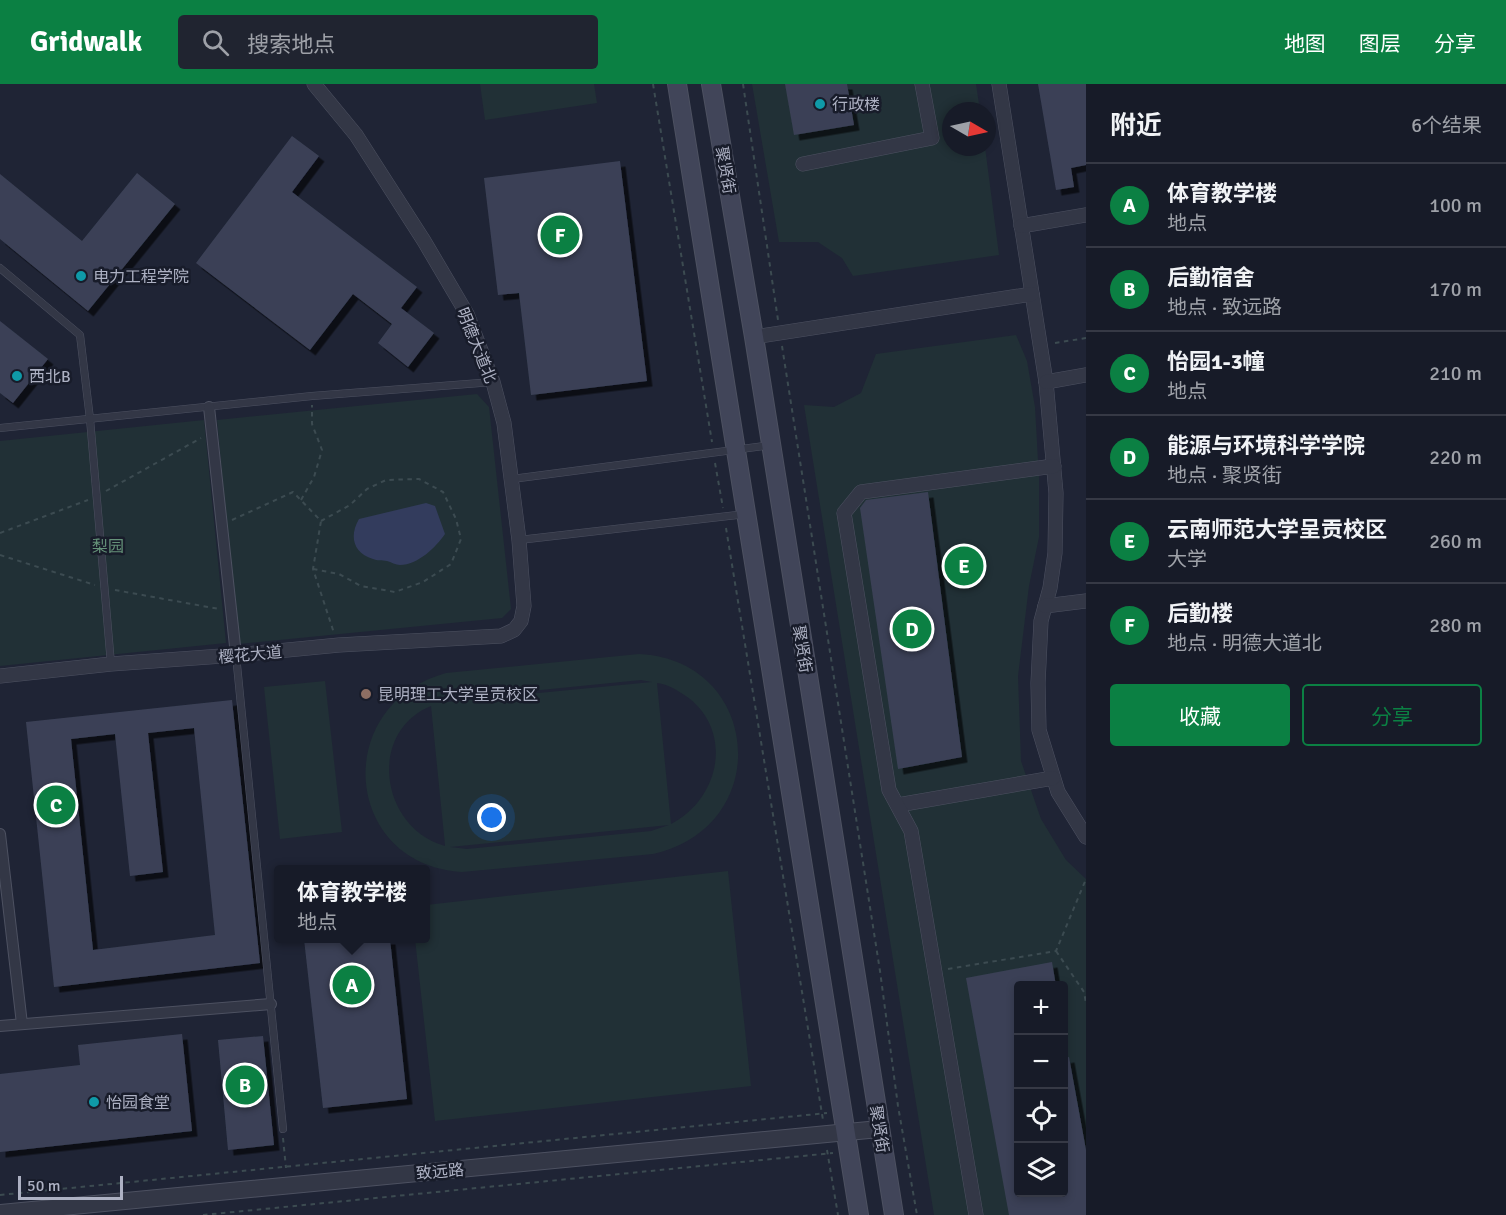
<!DOCTYPE html>
<html lang="zh">
<meta charset="utf-8">
<style>
:root{--surface:#171b28;--page:#202430;--text:#f1f3f6;--muted:#9ea1a8;--line:#363945;--accent:#0b8043}
body{margin:0;font-family:Signika,"Noto Sans SC",sans-serif;background:var(--page);color:var(--text)}
.controls{position:absolute;right:18px;bottom:18px;display:grid;overflow:hidden;border-radius:6px;box-shadow:0 3px 9px #0003}
.controls button{width:54px;height:54px;display:grid;place-items:center;padding:0;border:0;border-bottom:2px solid var(--line);background:var(--surface);color:var(--text);font:30px sans-serif}
.compass{position:absolute;left:942px;top:18px;width:54px;height:54px;border-radius:50%;background:var(--surface);box-shadow:0 3px 9px #0003;rotate:99deg}
.scale{position:absolute;left:18px;bottom:15px;width:105px;box-sizing:border-box;padding-left:6px;border:3px solid #adb1c3;border-top:0;font-size:16px;line-height:21px;white-space:nowrap;color:#adb1c3;-webkit-text-stroke:4px #181c2a;paint-order:stroke}
.you{position:absolute;left:492px;top:734px;width:21px;height:21px;margin:-15px;border:4px solid #fff;border-radius:50%;background:#1a73e8;box-shadow:0 0 0 9px #1a73e833}
.badge{display:grid;place-items:center;width:39px;height:39px;border-radius:50%;background:var(--accent);color:#fff;font-size:20px;font-weight:700}
.pin{position:absolute;translate:-50% -50%;border:3px solid #fff;box-shadow:0 2px 6px #0006}
.popup{position:absolute;left:274px;top:781px;width:156px;height:78px;box-sizing:border-box;display:grid;place-content:center;border-radius:6px;background:var(--surface);filter:drop-shadow(0 2px 4px #0005);font-size:20px;white-space:nowrap;color:var(--muted)}
.popup b{font-size:22px;color:var(--text)}
.popup::after{content:'';position:absolute;left:50%;top:100%;margin-left:-12px;border:12px solid transparent;border-top-color:var(--surface)}
.list{margin:0;padding:0;list-style:none}
h2{display:flex;justify-content:space-between;align-items:center;height:78px;margin:0;padding:0 24px;font-size:26px}
h2 small{font-size:20px;font-weight:400;color:var(--muted)}
.list li{display:grid;grid-template-columns:39px 1fr auto;gap:18px;align-items:center;box-sizing:border-box;height:84px;padding:0 24px;border-top:2px solid var(--line)}
.list b{display:block;font-size:22px;white-space:nowrap}
.list p{margin:0;font-size:20px;white-space:nowrap;color:var(--muted)}
.list em{font-size:20px;font-style:normal;color:var(--muted)}
.actions{display:flex;gap:12px;padding:18px 24px}
.actions a{flex:1;padding:14px 0;border:2px solid var(--accent);border-radius:6px;text-align:center;font-size:21px;color:var(--accent)}
.actions .main{background:var(--accent);color:#fff}
.icon{flex:none;width:33px;height:33px;fill:none;stroke:currentColor;stroke-width:2;stroke-linecap:round;stroke-linejoin:round}
.map{position:relative;flex:none;width:1086px;height:1131px;overflow:hidden}
header{display:flex;align-items:center;gap:36px;box-sizing:border-box;height:84px;padding:0 30px;background:var(--accent);color:#fff}
header strong{font-size:28px}
nav{display:flex;gap:33px;margin-inline-start:auto;font-size:21px}
.search{width:420px;height:54px;background:var(--page);display:flex;align-items:center;gap:15px;box-sizing:border-box;padding:0 21px;border-radius:6px;color:var(--muted);font-size:22px}
main{display:flex}
aside{flex:1;background:var(--surface)}
.map>svg:first-child{display:block}
.green{fill:#213036;fill-rule:evenodd}
.water{fill:#333c5d}
.building{fill:#3b4156;fill-rule:evenodd;filter:url(#shadow)}
.lines{fill:none;stroke-linecap:round;stroke-linejoin:round}
.service-casing{stroke:#4d5161;stroke-width:8}
.pedestrian-casing{stroke:#4d5161;stroke-width:12}
.minor-casing{stroke:#4d5161;stroke-width:15}
.tertiary-casing{stroke:#4d5161;stroke-width:18}
.secondary-casing{stroke:#4d5161;stroke-width:20}
.path{stroke:#3c4b51;stroke-width:2;stroke-dasharray:4.5 4.5;stroke-linecap:butt}
.service{stroke:#333746;stroke-width:7}
.pedestrian{stroke:#333746;stroke-width:10}
.minor{stroke:#333746;stroke-width:14}
.tertiary{stroke:#333746;stroke-width:16}
.secondary{stroke:#414559;stroke-width:18}
.culture-dot{fill:#0f9aa8;stroke:#181c2a;stroke-width:2}
.education-dot{fill:#8d6e63;stroke:#181c2a;stroke-width:2}
.labels{text-anchor:middle;stroke-width:5;stroke-linejoin:round;paint-order:stroke}
.poi-label{font-size:16px;fill:#adb1c3;stroke:#181c2a;text-anchor:start}
.street-label{font-size:16px;fill:#adb1c3;stroke:#181c2a}
.park-label{font-size:16px;fill:#659279;stroke:#181c2a}
</style>
<header>
<strong>Gridwalk</strong>
<div class="search"><svg class="icon" aria-label="search" viewBox="0 0 24 24"><circle cx="10" cy="10" r="6"/><path d="M15 15l6 6"/></svg>搜索地点</div>
<nav><a>地图</a><a>图层</a><a>分享</a></nav>
</header>
<main>
<div class="map">
<svg width="1086" height="1131" viewBox="0 0 1086 1131">
<defs>
<filter id="shadow"><feDropShadow dx="5.5" dy="5.5" stdDeviation="0" flood-color="#0009"/></filter>
</defs>
<rect width="100%" height="100%" fill="#1f2435"/>
<g class="green">
<polygon points="480,0 594,0 597,19 485,36"/>
<polygon points="752,0 976,0 980,27 951,27 951,63 985,63 999,171 853,192 842,174 818,158 779,158"/>
<path d="M1016,251L1027,277L1035,323L1039,394V453L1029,502L1018,592L1021,677L1041,735L1066,776L1086,795V1131H934L804,321L834,323L861,309L876,270ZM1018,902H1064V1108H1018Z"/>
<polygon points="477,310 489,323 511,525 502,534 238,560 217,336"/>
<polygon points="204,336 226,559 0,582 0,357"/>
<path d="M639,570C762,576 775,743 653,770L462,788C343,781 330,621 446,589ZM641,596L652,598L437,619L452,615ZM657,599C669,600 680,608 690,615C734,651 718,716 671,740ZM431,622L445,761V762C380,744 367,648 431,622ZM669,741L651,747L467,765L450,763Z"/>
<polygon points="325,597 342,748 280,755 264,603"/>
<polygon points="728,787 751,1002 435,1037 415,855 425,854 426,821"/>
</g>
<path class="water" d="M426,419L435,422L445,450C436,463 418,481 400,481C396,481 391,478 387,477C382,476 377,477 373,475C353,469 349,452 359,435Z"/>
<g class="building">
<polygon points="785,0 847,0 854,41 794,51"/>
<polygon points="1038,0 1086,0 1086,81 1071,84 1074,103 1056,106"/>
<polygon points="292,52 319,72 292,108 417,203 401,224 434,249 408,283 378,259 392,240 353,210 310,266 196,179"/>
<polygon points="620,77 647,297 531,311 519,209 498,211 484,94"/>
<polygon points="137,89 175,120 88,227 0,155 0,90 82,157"/>
<polygon points="0,237 48,275 13,319 0,309"/>
<polygon points="928,408 962,673 898,685 860,424 866,416"/>
<path d="M232,616L260,879L54,903L26,638ZM194,644L215,851L93,866L71,655L115,650L130,792L163,788L148,649Z"/>
<polygon points="304,855 390,855 407,1015 323,1024"/>
<polygon points="1052,878 1056,902 1018,902 1018,1108 1064,1108 1064,974 1069,973 1086,1066 1086,1131 1009,1131 966,894"/>
<polygon points="182,950 192,1047 0,1068 0,990 80,981 78,961"/>
<polygon points="263,952 274,1061 228,1066 218,956"/>
</g>
<g class="lines">
<defs>
<g id="service">
<polyline points="0,184 80,251 90,335 111,580"/>
<polyline points="0,344 312,312 493,298"/>
<polyline points="512,395 771,361"/>
<polyline points="519,456 746,430"/>
<polyline points="236,571 283,1045"/>
</g>
<g id="pedestrian">
<polyline points="209,323 236,571"/>
<polyline points="0,750 22,940"/>
<polyline points="0,942 271,920"/>
</g>
<g id="minor">
<polyline points="999,0 1046,298 1056,409 1055,469 1050,504 1041,537 1038,599 1039,646 1058,708 1086,753"/>
<polyline points="803,80 932,54 922,0"/>
<polyline points="1021,142 1086,131"/>
<polyline points="754,253 1032,210"/>
<polyline points="1046,298 1086,291"/>
<polyline points="1045,522 1086,517"/>
<polyline points="0,592 111,580 236,571 339,561 501,552 514,546 521,537 524,522 519,456 504,339 493,298 467,230 424,157 356,51 314,0"/>
<polyline points="898,721 1053,694"/>
<polyline points="976,1131 911,747 889,706 844,429 861,408 1054,382"/>
</g>
<polyline id="tertiary" points="0,1129 879,1045"/>
<g id="secondary">
<polyline points="677,0 859,1131"/>
<polyline points="711,0 754,253 894,1131"/>
</g>
</defs>
<use href="#service" class="service-casing"/>
<use href="#pedestrian" class="pedestrian-casing"/>
<use href="#minor" class="minor-casing"/>
<use href="#tertiary" class="tertiary-casing"/>
<use href="#secondary" class="secondary-casing"/>
<g class="path">
<polyline points="653,0 712,358"/>
<polyline points="743,0 778,236"/>
<polyline points="1055,259 1086,254"/>
<polyline points="782,262 880,887 898,1022 917,1131"/>
<polyline points="715,379 723,424"/>
<polyline points="106,407 201,354"/>
<polyline points="301,416 314,393 322,366 312,340 312,321"/>
<polyline points="232,436 293,408 321,437 313,485 334,549"/>
<polyline points="726,444 823,1036"/>
<polyline points="0,449 88,416"/>
<polyline points="0,471 95,501"/>
<polyline points="313,485 339,490 361,502 395,508 423,498 451,480 461,455 456,435 443,408 419,395 386,396 367,405 350,421 321,437"/>
<polyline points="115,506 219,525"/>
<polyline points="1056,867 1084,908 1086,919"/>
<polyline points="948,885 1056,867 1086,795"/>
<polyline points="283,1054 286,1084"/>
<polyline points="827,1066 838,1131"/>
<polyline points="0,1111 827,1029"/>
<polyline points="203,1131 833,1069"/>
</g>
<use href="#service" class="service"/>
<use href="#pedestrian" class="pedestrian"/>
<use href="#minor" class="minor"/>
<use href="#tertiary" class="tertiary"/>
<use href="#secondary" class="secondary"/>
</g>
<g class="culture-dot">
<circle cx="820" cy="20" r="6"/>
<circle cx="81" cy="192" r="6"/>
<circle cx="17" cy="292" r="6"/>
<circle cx="94" cy="1018" r="6"/>
</g>
<circle class="education-dot" cx="366" cy="610" r="6"/>
<g class="labels">
<g class="poi-label">
<text x="832" y="26">行政楼</text>
<text x="93" y="198">电力工程学院</text>
<text x="29" y="298">西北B</text>
<text x="378" y="616">昆明理工大学呈贡校区</text>
<text x="106" y="1024">怡园食堂</text>
</g>
<g class="street-label">
<text transform="translate(726 86) rotate(80)" y="6">聚贤街</text>
<text transform="translate(477 261) rotate(68)" y="6">明德大道北</text>
<text transform="translate(803 565) rotate(81)" y="6">聚贤街</text>
<text transform="translate(250 570) rotate(-5)" y="6">樱花大道</text>
<text transform="translate(880 1045) rotate(81)" y="6">聚贤街</text>
<text transform="translate(440 1087) rotate(-5)" y="6">致远路</text>
</g>
<g class="park-label">
<text x="108" y="468">梨园</text>
</g>
</g>
</svg>
<div class="controls">
<button>+</button>
<button>−</button>
<button><svg class="icon" aria-label="locate" viewBox="0 0 24 24"><circle cx="12" cy="12" r="6"/><path d="M12 2v4M12 18v4M2 12h4M18 12h4"/></svg></button>
<button><svg class="icon" aria-label="layers" viewBox="0 0 24 24"><path d="M12 4l9 5-9 5-9-5zM3 14l9 5 9-5"/></svg></button>
</div>
<svg class="compass" viewBox="-18 -18 36 36"><path d="M0-13l5 13h-10z" fill="#e53935"/><path d="M0 13l5-13h-10z" fill="#9ea1a8"/></svg>
<div class="scale">50 m</div>
<div class="you"></div>
<div class="pin badge" style="left:352px;top:901px">A</div>
<div class="popup"><b>体育教学楼</b>地点</div>
<div class="pin badge" style="left:245px;top:1001px">B</div>
<div class="pin badge" style="left:56px;top:721px">C</div>
<div class="pin badge" style="left:912px;top:545px">D</div>
<div class="pin badge" style="left:964px;top:482px">E</div>
<div class="pin badge" style="left:560px;top:151px">F</div>
</div>
<aside>
<h2>附近<small>6个结果</small></h2>
<ul class="list">
<li><span class="badge">A</span><div><b>体育教学楼</b><p>地点</p></div><em>100 m</em></li>
<li><span class="badge">B</span><div><b>后勤宿舍</b><p>地点 · 致远路</p></div><em>170 m</em></li>
<li><span class="badge">C</span><div><b>怡园1-3幢</b><p>地点</p></div><em>210 m</em></li>
<li><span class="badge">D</span><div><b>能源与环境科学学院</b><p>地点 · 聚贤街</p></div><em>220 m</em></li>
<li><span class="badge">E</span><div><b>云南师范大学呈贡校区</b><p>大学</p></div><em>260 m</em></li>
<li><span class="badge">F</span><div><b>后勤楼</b><p>地点 · 明德大道北</p></div><em>280 m</em></li>
</ul>
<div class="actions"><a class="main">收藏</a><a>分享</a></div>
</aside>
</main>
